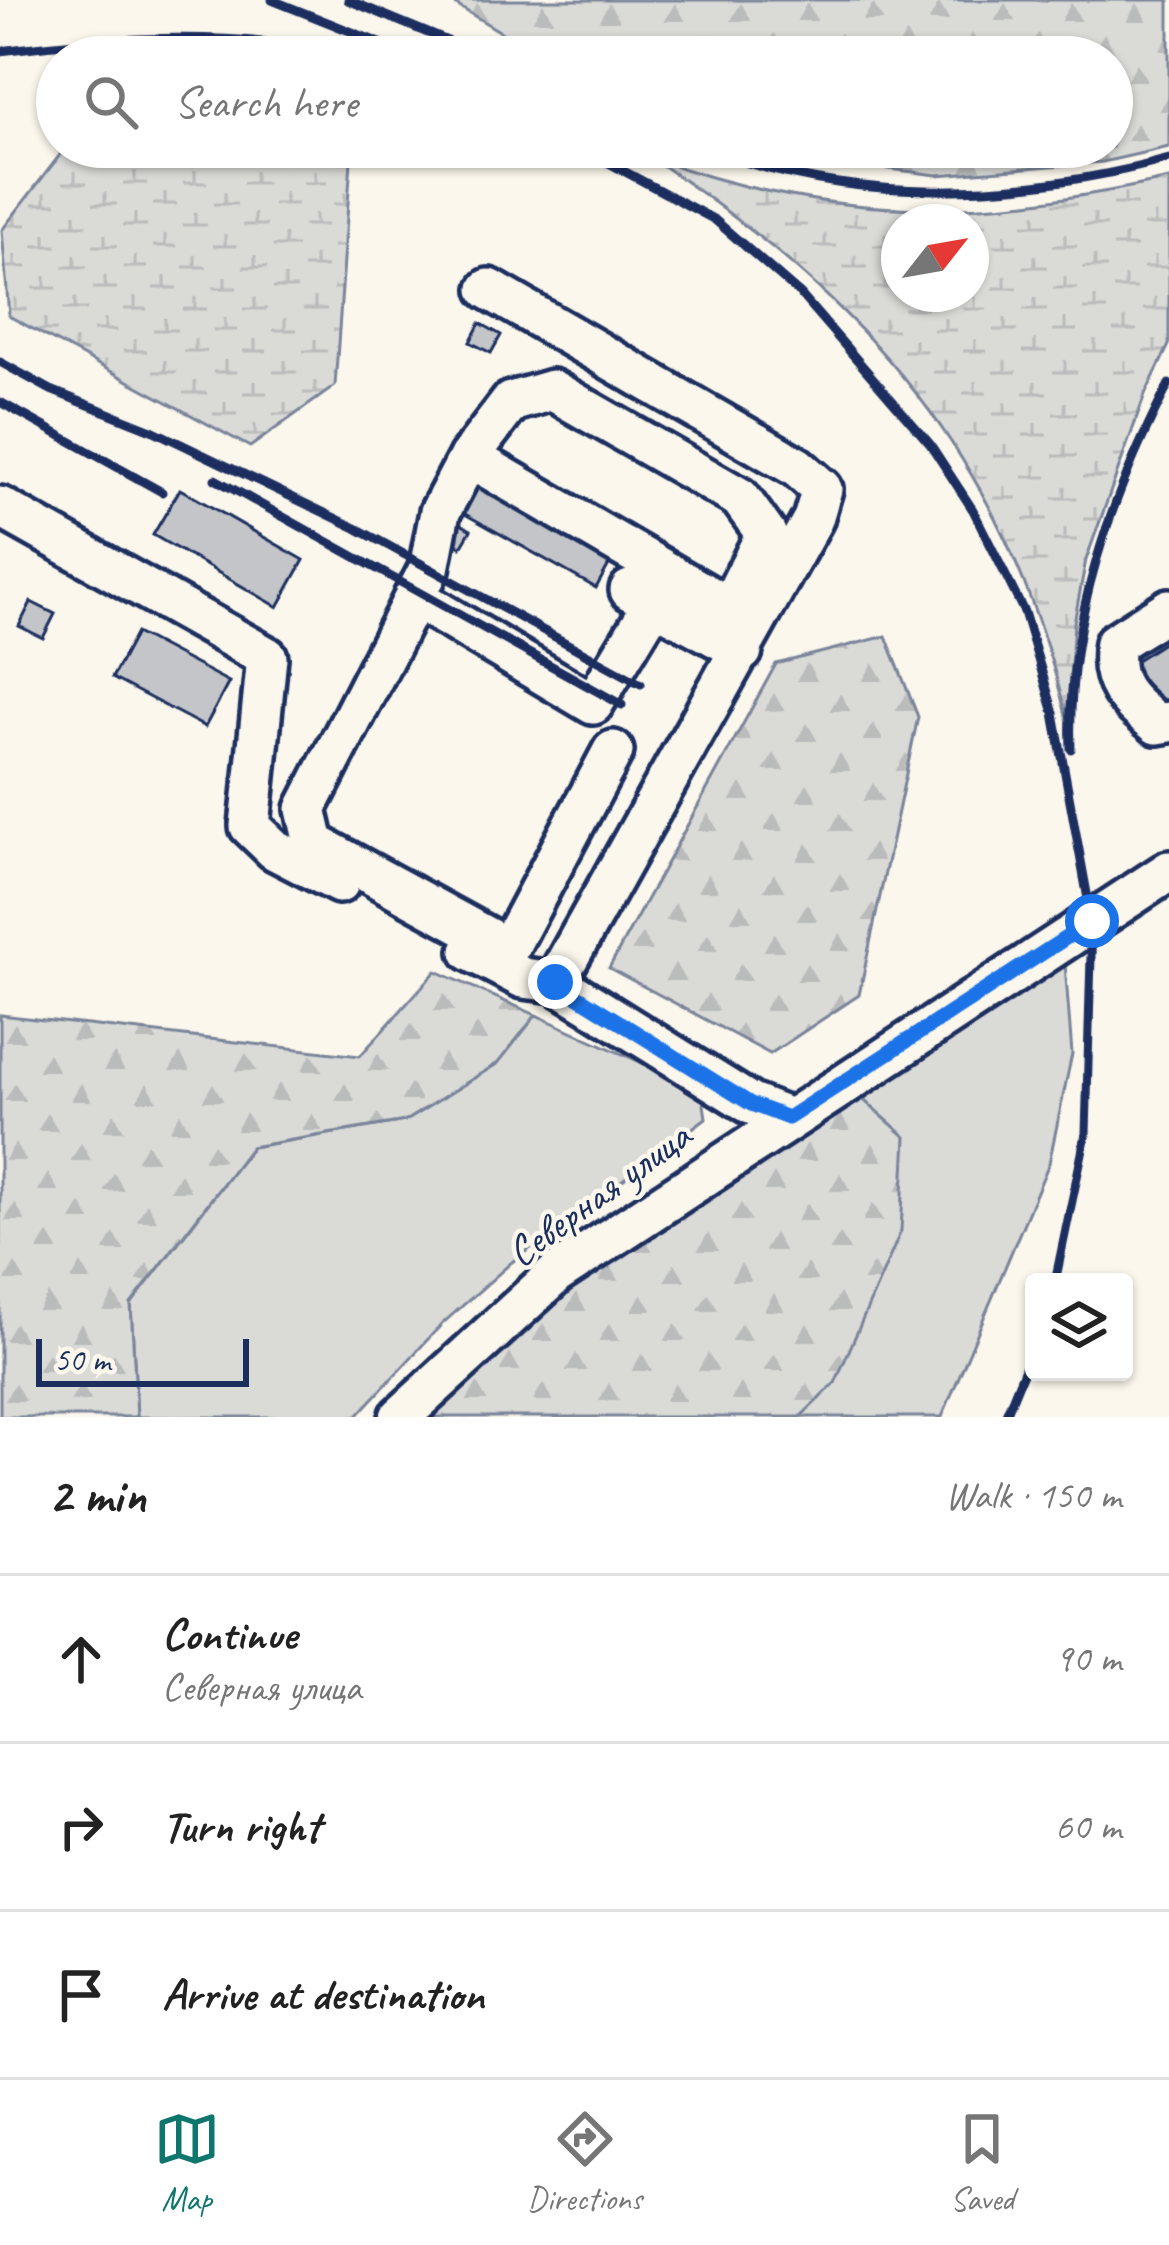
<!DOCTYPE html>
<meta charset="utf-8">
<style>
:root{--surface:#fff;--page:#f2f2f2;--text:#222;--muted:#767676;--line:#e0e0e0;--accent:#0f766e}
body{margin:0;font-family:Caveat,sans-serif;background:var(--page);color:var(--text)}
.controls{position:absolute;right:36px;bottom:36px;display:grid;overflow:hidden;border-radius:12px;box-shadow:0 3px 9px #0004}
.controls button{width:108px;height:108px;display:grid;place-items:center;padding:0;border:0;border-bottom:3px solid var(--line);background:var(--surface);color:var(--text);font:60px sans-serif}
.compass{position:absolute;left:881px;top:204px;width:108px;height:108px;border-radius:50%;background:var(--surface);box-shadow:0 3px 9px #0004;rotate:59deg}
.scale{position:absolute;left:36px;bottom:30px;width:213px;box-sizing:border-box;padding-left:12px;border:6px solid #1b2f5e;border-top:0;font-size:33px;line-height:42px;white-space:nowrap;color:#1b2f5e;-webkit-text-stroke:9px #fbf7ec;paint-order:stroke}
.stop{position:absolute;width:36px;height:36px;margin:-27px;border:9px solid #1a73e8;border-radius:50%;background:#fff}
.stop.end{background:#1a73e8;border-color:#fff;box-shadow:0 3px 12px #0008}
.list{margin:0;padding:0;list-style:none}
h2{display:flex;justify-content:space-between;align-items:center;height:156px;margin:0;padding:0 48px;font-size:51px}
h2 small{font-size:39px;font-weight:400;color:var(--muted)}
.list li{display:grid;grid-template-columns:78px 1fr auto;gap:36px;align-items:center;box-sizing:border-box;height:168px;padding:0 48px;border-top:3px solid var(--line)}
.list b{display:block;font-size:45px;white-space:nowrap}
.list p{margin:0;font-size:39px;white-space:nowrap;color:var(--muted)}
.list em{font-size:39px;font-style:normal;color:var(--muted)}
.icon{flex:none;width:66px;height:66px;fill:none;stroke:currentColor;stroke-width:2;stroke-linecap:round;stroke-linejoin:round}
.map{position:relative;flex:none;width:1169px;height:1417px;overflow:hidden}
.search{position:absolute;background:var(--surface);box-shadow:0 3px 9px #0004;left:36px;right:36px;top:36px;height:132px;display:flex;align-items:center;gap:30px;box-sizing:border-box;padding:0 42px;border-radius:66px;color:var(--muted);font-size:45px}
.sheet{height:660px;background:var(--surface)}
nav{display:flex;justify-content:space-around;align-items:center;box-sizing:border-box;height:168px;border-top:3px solid var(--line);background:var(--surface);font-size:33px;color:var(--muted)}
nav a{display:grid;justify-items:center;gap:6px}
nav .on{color:var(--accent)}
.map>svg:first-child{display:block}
.green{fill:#dadad7;stroke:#7a849a;stroke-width:3}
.forest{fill:url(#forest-firs);stroke:#7a849a;stroke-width:3}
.wetland{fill:url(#wetland-marsh);stroke:#7a849a;stroke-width:3;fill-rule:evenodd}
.building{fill:#c3c5c9;stroke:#1b2f5e;stroke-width:3}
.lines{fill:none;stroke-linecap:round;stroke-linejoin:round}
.minor-casing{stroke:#1b2f5e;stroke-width:48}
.minor{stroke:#fbf7ec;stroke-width:39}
.rail{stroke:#1b2f5e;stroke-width:9}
.route{stroke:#1a73e8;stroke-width:15}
.labels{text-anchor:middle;stroke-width:9;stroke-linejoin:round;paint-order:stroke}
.street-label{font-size:42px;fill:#1b2f5e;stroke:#fbf7ec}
</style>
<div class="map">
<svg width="1169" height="1417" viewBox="0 0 1169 1417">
<defs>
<pattern id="forest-firs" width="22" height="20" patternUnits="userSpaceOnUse" patternTransform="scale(3)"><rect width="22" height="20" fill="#dadad7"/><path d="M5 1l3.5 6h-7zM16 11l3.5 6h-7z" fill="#babbbb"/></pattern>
<pattern id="wetland-marsh" width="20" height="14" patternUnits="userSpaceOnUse" patternTransform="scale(3)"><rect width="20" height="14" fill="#dadad7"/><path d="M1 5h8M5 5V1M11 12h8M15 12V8" fill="none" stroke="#babbbb"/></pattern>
</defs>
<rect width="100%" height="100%" fill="#fbf7ec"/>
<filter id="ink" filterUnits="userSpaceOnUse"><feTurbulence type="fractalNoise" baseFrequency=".00833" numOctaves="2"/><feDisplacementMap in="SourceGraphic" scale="24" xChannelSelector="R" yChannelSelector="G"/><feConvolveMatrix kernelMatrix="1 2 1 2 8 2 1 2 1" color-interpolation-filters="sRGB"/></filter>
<g filter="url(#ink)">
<g class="green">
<polygon points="1064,951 1072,1054 1049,1163 942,1417 800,1417 835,1383 850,1088"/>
<polygon points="536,1015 702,1090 706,1118 512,1262 442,1324 356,1417 137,1417 131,1304 252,1147 405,1121 498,1063"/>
</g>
<g class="forest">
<polygon points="448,0 1169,0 1169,147 1103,162 937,175 761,153 748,147 1112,147 1112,57 542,57"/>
<polygon points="886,636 918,717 859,995 770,1054 609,968 776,664"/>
<polygon points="436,971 536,1015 498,1063 405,1121 251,1147 131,1304 137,1417 0,1417 0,1015 360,1056"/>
<path d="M850,1088L906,1137L901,1231L835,1383L800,1417H430C553,1286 704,1191 850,1088Z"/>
</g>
<g class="wetland">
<polygon points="66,147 352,147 335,386 250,447 9,316 2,230"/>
<path d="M650,157C832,224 982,220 1169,179V345L1145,395L1086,560L1074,623L1067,719C1004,456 870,305 650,157ZM899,222H971V294H899Z"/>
</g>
<g class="building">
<polygon points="480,323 501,335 491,353 470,342"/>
<polygon points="478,472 617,550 596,588 456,509"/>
<polygon points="180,489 304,560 278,607 153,535"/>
<polygon points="454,520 471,530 461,547 444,537"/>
<polygon points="31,602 55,614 43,638 19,626"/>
<polygon points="136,633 229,682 205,727 112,678"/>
<polygon points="1169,639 1169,706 1158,713 1127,666"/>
</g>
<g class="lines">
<defs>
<g id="minor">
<polyline points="489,289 797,467 822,489 813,519 555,982"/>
<polyline points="469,457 729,608 715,636 742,651"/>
<polyline points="0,507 267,657 250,826 275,850 339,883"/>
<polyline points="630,590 715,636"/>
<polyline points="414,597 593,704 654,603"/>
<path d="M1169,609L1115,643C1108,683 1127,700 1157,724L1169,722"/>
<polyline points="613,751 508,949 314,843 306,809 429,569 440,512 469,457 511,402 552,390 740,498 766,534 729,608"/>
<polyline points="471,951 523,978 555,982 751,1104 787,1118"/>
<polyline points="400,1417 556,1274 1169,871"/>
</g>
</defs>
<use href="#minor" class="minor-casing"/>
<use href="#minor" class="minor"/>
<g class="rail">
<polyline points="272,0 415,57"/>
<polyline points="348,0 486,57"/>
<path d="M0,51C121,36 241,30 361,57"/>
<polyline points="579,147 715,220 801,295 930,444 973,510 1024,612 1054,713 1092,921 1086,1134 1055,1282"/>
<path d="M704,147C846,206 1022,199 1169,159"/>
<polyline points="0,362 51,390 154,431 356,528 641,684"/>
<polyline points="0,402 162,492"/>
<polyline points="215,479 622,705"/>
<path d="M1071,749C1066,621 1111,496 1169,384"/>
<polyline points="1005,1417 1034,1346"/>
</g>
</g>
</g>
<g class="lines" filter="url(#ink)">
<polyline class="route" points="555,982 751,1104 788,1118 1092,921"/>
</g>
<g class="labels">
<g class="street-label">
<text transform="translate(598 1193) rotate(-36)" y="15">Северная улица</text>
</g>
</g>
</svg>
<div class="controls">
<button><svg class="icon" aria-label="layers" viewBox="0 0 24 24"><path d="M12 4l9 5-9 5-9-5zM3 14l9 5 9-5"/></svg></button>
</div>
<svg class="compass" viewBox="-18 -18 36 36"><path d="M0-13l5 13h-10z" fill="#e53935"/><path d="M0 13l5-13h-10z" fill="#767676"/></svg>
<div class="scale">50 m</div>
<div class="stop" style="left:1092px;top:921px"></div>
<div class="stop end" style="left:555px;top:982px"></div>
<div class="search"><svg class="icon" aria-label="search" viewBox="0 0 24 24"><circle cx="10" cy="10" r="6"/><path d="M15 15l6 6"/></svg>Search here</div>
</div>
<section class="sheet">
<h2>2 min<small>Walk · 150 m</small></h2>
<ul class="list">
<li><svg class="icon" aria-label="ahead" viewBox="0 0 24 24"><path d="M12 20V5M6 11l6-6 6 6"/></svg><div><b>Continue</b><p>Северная улица</p></div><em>90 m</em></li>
<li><svg class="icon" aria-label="right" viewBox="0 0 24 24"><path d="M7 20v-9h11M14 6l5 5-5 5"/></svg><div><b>Turn right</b></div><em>60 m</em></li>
<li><svg class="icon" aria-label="arrive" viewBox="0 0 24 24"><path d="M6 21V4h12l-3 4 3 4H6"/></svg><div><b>Arrive at destination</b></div></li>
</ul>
</section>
<nav>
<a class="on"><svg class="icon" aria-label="map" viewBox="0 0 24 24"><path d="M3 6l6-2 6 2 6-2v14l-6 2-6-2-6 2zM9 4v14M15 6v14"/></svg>Map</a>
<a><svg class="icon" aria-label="directions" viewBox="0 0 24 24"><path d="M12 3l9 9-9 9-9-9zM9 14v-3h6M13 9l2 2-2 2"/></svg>Directions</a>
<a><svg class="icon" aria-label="saved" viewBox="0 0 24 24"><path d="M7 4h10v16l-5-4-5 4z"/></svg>Saved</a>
</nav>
